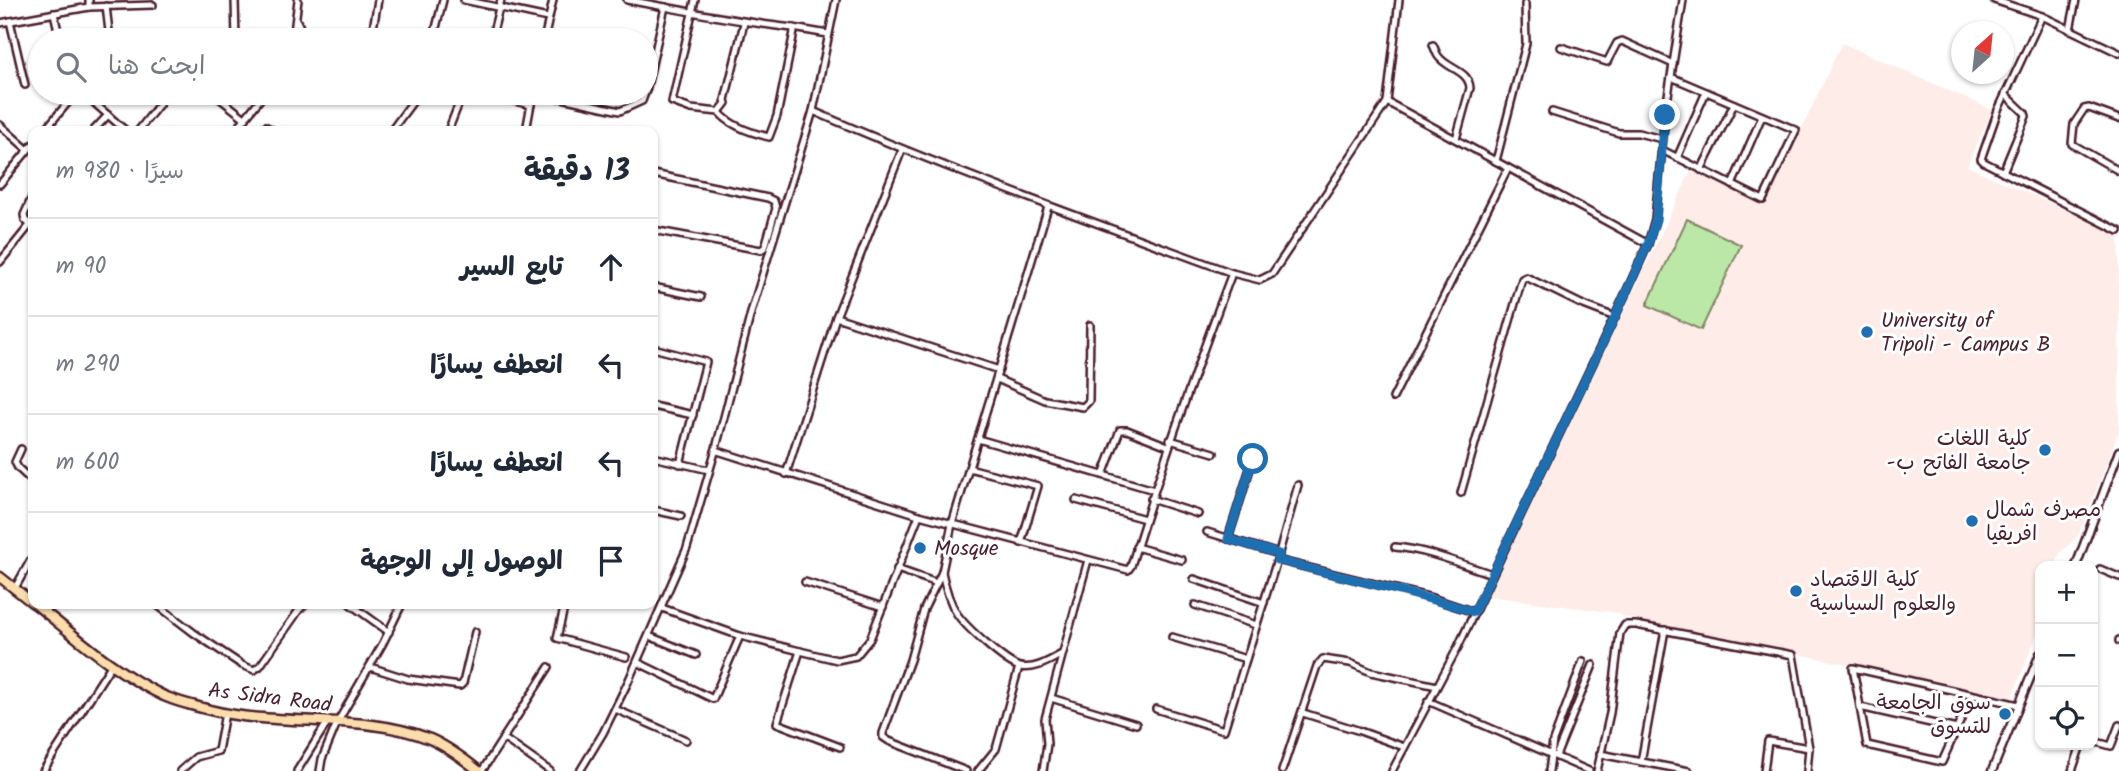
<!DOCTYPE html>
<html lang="ar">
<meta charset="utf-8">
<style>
:root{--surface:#fff;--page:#f6f6f7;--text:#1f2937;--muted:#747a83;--line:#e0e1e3}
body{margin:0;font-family:Kalam,"Playpen Sans Arabic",sans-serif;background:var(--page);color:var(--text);direction:rtl}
.controls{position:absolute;right:21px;bottom:21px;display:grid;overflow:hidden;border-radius:14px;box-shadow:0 2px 5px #0004}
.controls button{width:63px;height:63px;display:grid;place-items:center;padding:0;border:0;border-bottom:2px solid var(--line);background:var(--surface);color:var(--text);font:35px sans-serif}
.compass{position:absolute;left:1951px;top:21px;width:63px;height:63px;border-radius:50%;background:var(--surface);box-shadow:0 2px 5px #0004;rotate:27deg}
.stop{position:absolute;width:21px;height:21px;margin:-16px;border:5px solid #1f6fb2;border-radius:50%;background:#fff}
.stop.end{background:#1f6fb2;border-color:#fff;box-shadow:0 2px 7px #0008}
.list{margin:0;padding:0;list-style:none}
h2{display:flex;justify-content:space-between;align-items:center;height:91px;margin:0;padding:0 28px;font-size:30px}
h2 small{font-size:23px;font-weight:400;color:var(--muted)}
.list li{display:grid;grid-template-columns:46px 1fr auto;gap:21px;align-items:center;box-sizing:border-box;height:98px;padding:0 28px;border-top:2px solid var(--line)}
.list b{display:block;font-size:26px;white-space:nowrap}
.list em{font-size:23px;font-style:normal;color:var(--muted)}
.icon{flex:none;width:38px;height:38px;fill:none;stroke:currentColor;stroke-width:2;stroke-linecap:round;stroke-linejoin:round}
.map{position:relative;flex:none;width:2119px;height:771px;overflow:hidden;direction:ltr}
.search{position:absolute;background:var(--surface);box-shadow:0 2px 5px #0004;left:28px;top:28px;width:630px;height:77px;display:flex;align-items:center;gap:18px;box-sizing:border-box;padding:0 24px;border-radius:38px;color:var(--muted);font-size:26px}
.panel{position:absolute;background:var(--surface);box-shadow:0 2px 5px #0004;left:28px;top:126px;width:630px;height:483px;border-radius:14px;direction:rtl}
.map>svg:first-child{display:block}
.built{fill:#feece8}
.green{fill:#bbe8a6;stroke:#828468;stroke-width:2}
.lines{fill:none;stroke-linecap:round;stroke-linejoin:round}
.minor-casing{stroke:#4a1f2b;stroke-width:10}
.tertiary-casing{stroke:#4a1f2b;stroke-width:11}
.primary-casing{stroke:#4a1f2b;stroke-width:13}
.minor{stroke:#fff;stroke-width:5}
.tertiary{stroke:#fff;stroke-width:6}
.primary{stroke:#fbddab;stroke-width:8}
.route{stroke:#1f6fb2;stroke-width:9}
.poi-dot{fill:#1f6fb2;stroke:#fff;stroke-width:2.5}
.labels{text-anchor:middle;stroke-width:6;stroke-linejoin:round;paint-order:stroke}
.poi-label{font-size:21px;fill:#4a1f2b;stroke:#fff;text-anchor:start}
.street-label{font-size:21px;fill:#4a1f2b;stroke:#fff}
</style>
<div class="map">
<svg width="2119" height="771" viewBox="0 0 2119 771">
<rect width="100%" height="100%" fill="#fff"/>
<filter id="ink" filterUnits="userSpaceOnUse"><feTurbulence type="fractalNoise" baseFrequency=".0143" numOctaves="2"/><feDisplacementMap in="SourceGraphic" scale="14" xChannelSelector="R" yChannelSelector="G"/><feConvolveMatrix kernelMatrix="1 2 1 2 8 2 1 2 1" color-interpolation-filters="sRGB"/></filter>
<g filter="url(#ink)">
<polygon class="built" points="1842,43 1992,110 1967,166 2119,234 2119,431 2078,536 2060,553 2055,566 2040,566 2040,627 2011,699 1624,617 1618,613 1488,596 1691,171 1766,205"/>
<polygon class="green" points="1687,219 1741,245 1701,330 1647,305"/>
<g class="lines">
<defs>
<g id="minor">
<polyline points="89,0 89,7 153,5"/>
<polyline points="235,0 236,40"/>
<polyline points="464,0 548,18"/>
<path d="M627,0C683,10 737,22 793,28L794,32L777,116L769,137C752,133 730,126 719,112L691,109L672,102L695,0"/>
<polyline points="1994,0 2042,16 2119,53"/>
<polyline points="106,6 110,40"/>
<polyline points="54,13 60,40"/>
<polyline points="2042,16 1998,110 1981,159 1984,162 2119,231"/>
<polyline points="10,21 25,85"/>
<polyline points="297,21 306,40"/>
<polyline points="0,23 89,7"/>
<polyline points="793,28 828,34"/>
<polyline points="2070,30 2076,0"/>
<polyline points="293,40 298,0"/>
<polyline points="371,40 378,0"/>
<polyline points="433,40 443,0"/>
<polyline points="491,40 501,0"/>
<polyline points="544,40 553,0"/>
<path d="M1433,45C1435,49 1436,53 1438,56C1447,69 1469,70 1470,88L1456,139"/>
<polyline points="1561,47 1607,62 1617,43 1622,41 1673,64"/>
<polyline points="646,91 665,7"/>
<polyline points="83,93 126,131"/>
<polyline points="213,93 246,119"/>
<polyline points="482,93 531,105"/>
<polyline points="533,97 562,98 620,111 642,101 645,93"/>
<polyline points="1387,102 1648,244"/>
<path d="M813,111C950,171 1091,221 1232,273L1260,280L1272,274L1387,102L1399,0"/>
<polyline points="719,112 726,103 725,100 744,23"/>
<polyline points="1552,112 1619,133 1638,133 1662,139"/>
<polyline points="2119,119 2089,108 2084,109 2074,124 2072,144 2119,171"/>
<polyline points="0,125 28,150"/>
<polyline points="265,126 274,131"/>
<polyline points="44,131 76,93"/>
<polyline points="93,131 108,115"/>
<polyline points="138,131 168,93"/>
<polyline points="235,131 265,93"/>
<polyline points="391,131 419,93"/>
<polyline points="448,131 463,93"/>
<polyline points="526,131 533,93"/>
<polyline points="1662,150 1763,200 1796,130 1671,77"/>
<polyline points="1677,158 1706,92"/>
<polyline points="1496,161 1526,44 1525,4"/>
<polyline points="1701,170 1734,104"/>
<polyline points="2003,172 2026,116 2025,113 2005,94"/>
<polyline points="653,174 768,198 774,201 776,208 765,247 761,250 653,230"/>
<polyline points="0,184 33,144"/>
<polyline points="1732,185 1762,116"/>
<polyline points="31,225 25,220 24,215 33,195"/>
<polyline points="0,262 30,225"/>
<polyline points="653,287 701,297"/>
<polyline points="836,317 999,370"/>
<polyline points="653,348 706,362 680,464"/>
<polyline points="997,379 1045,400 1083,407 1089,401 1090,325"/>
<polyline points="1393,398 1508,168"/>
<polyline points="653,406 693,415"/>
<polyline points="978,439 1154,490"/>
<polyline points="1170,440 1214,453"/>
<polyline points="21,449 15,462 18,468 33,482"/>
<path d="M715,452L718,451L919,515L1128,570L1131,566C1161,467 1195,370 1232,273"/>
<polyline points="653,457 709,470"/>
<polyline points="969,468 1038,486 1021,543"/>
<polyline points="786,474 836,317 902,150"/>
<polyline points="1103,475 1120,430 1127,430 1168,446"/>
<polyline points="1461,493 1522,279 1526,277 1581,304 1615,317"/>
<polyline points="1151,499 1198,514"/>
<polyline points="1076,500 1145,519"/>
<polyline points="653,510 681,516"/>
<polyline points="1207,532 1279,554"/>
<polyline points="1228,539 1253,459"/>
<polyline points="1136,547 1182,560"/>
<path d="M1395,547C1429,550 1460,564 1492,574"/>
<polyline points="1277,560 1429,597 1474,612"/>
<polyline points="897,569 937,583"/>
<polyline points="2100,569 2119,577"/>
<path d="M942,572C945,587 949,601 957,614C966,627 1005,663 1020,667C1035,670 1049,661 1062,654"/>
<polyline points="1194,579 1264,603"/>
<polyline points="805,582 883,607"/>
<polyline points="15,588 33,556"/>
<polyline points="156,604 194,633 242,665 254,670 260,666 299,610 305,604"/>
<polyline points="350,604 389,632"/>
<polyline points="565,604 557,638 626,657"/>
<polyline points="609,604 613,604"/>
<polyline points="1195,605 1256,625"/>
<polyline points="662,608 740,636 800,651 837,660 856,656 870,639 919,515"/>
<polyline points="649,636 696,655"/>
<polyline points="1172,637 1246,659"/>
<polyline points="2119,641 2119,640"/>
<polyline points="800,651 777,723 840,747"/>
<polyline points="637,662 713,699 740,636"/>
<polyline points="370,667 408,679 460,686 463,683 475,632"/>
<polyline points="1972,695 1942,762 1867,745 1853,668 2019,705"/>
<polyline points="1051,698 1136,724"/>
<polyline points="1428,701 1589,771"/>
<polyline points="1860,707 1957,729"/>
<polyline points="615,709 686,740"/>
<polyline points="1156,709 1224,730 1277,560 1298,485"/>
<polyline points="1303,713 1357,730 1404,747"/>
<polyline points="503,738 550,771"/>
<polyline points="2093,741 2111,746 2119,725"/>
<polyline points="1600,754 1689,771"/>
<polyline points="1556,756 1593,665"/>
<polyline points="1641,762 1665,630"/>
<polyline points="43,771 112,664"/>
<polyline points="180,771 196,757 218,751 225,713"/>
<polyline points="297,771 327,723"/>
<polyline points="320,771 322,759 337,723 383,643 402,604"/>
<polyline points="482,771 549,667"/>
<polyline points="580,771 603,733 628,682 687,548 715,452 752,309 813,111 836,0"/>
<polyline points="966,771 889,741 883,737 883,733 910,660 924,609 942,572 952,524 1048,207"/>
<polyline points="978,771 996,749 1019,667"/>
<polyline points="1043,771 1047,744 1045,719 1088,560"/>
<polyline points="1282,771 1317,666 1323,659 1350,663 1371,672 1437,686"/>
<polyline points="1392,771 1458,647 1619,308 1648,244 1655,219 1665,115 1683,0"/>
<polyline points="1549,771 1553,741 1583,661"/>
<polyline points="1597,771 1610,713 1620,633 1625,625 1636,625 1793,655 1809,748 1807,771"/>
<polyline points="1764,771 1768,741 1809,748"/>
<polyline points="2072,771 2081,745"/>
</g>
<g id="tertiary">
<polyline points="2076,566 2119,451"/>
<polyline points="1992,771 2040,654"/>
</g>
<g id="primary">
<polyline points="0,577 33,603"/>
<path d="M35,604C75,636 117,674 164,696C178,702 195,706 210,710C280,728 363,712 430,739C448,747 464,759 479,771"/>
</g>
</defs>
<use href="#minor" class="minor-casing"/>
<use href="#tertiary" class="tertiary-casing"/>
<use href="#primary" class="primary-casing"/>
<use href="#minor" class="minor"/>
<use href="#tertiary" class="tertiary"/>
<use href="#primary" class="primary"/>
</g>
</g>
<g class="lines" filter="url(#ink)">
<path class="route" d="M1253,459L1228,539L1279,554L1277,560C1343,578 1409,591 1474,612L1615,317L1648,244L1656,219L1665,115"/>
</g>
<g class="poi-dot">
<circle cx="1867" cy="332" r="7"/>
<circle cx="2045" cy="450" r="7"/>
<circle cx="1972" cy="521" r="7"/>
<circle cx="920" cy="548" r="7"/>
<circle cx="1796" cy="591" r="7"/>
<circle cx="2005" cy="714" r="7"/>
</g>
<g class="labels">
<g class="poi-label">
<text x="1881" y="327">University of<tspan x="1881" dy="24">Tripoli - Campus B</tspan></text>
<text x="2031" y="445" text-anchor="end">كلية اللغات<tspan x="2031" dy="24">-جامعة الفاتح ب</tspan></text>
<text x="1986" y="516">مصرف شمال<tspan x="1986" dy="24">افريقيا</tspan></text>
<text x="934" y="555">Mosque</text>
<text x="1810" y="586">كلية الاقتصاد<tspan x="1810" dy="24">والعلوم السياسية</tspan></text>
<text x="1991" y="709" text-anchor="end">سوق الجامعة<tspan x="1991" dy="24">للتسوق</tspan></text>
</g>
<g class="street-label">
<text transform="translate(270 697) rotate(7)" y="7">As Sidra Road</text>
</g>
</g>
</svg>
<div class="controls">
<button>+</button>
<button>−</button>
<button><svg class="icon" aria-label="locate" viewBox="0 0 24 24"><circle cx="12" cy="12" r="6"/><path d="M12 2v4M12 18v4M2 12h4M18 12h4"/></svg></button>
</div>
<svg class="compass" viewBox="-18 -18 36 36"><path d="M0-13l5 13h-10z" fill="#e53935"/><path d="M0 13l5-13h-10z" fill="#747a83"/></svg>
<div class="stop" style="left:1253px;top:459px"></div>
<div class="stop end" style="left:1665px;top:115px"></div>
<div class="search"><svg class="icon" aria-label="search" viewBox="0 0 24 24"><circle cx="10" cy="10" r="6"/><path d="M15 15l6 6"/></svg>ابحث هنا</div>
<section class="panel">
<h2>13 دقيقة<small>سيرًا · 980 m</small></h2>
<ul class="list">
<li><svg class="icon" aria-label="ahead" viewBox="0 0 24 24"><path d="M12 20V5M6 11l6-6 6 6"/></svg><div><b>تابع السير</b></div><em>90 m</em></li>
<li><svg class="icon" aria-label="left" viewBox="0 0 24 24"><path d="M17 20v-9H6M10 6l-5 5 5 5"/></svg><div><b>انعطف يسارًا</b></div><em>290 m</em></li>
<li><svg class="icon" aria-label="left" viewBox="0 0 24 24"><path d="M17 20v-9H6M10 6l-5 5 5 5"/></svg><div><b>انعطف يسارًا</b></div><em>600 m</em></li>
<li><svg class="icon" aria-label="arrive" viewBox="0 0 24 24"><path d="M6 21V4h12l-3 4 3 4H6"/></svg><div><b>الوصول إلى الوجهة</b></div></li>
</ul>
</section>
</div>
